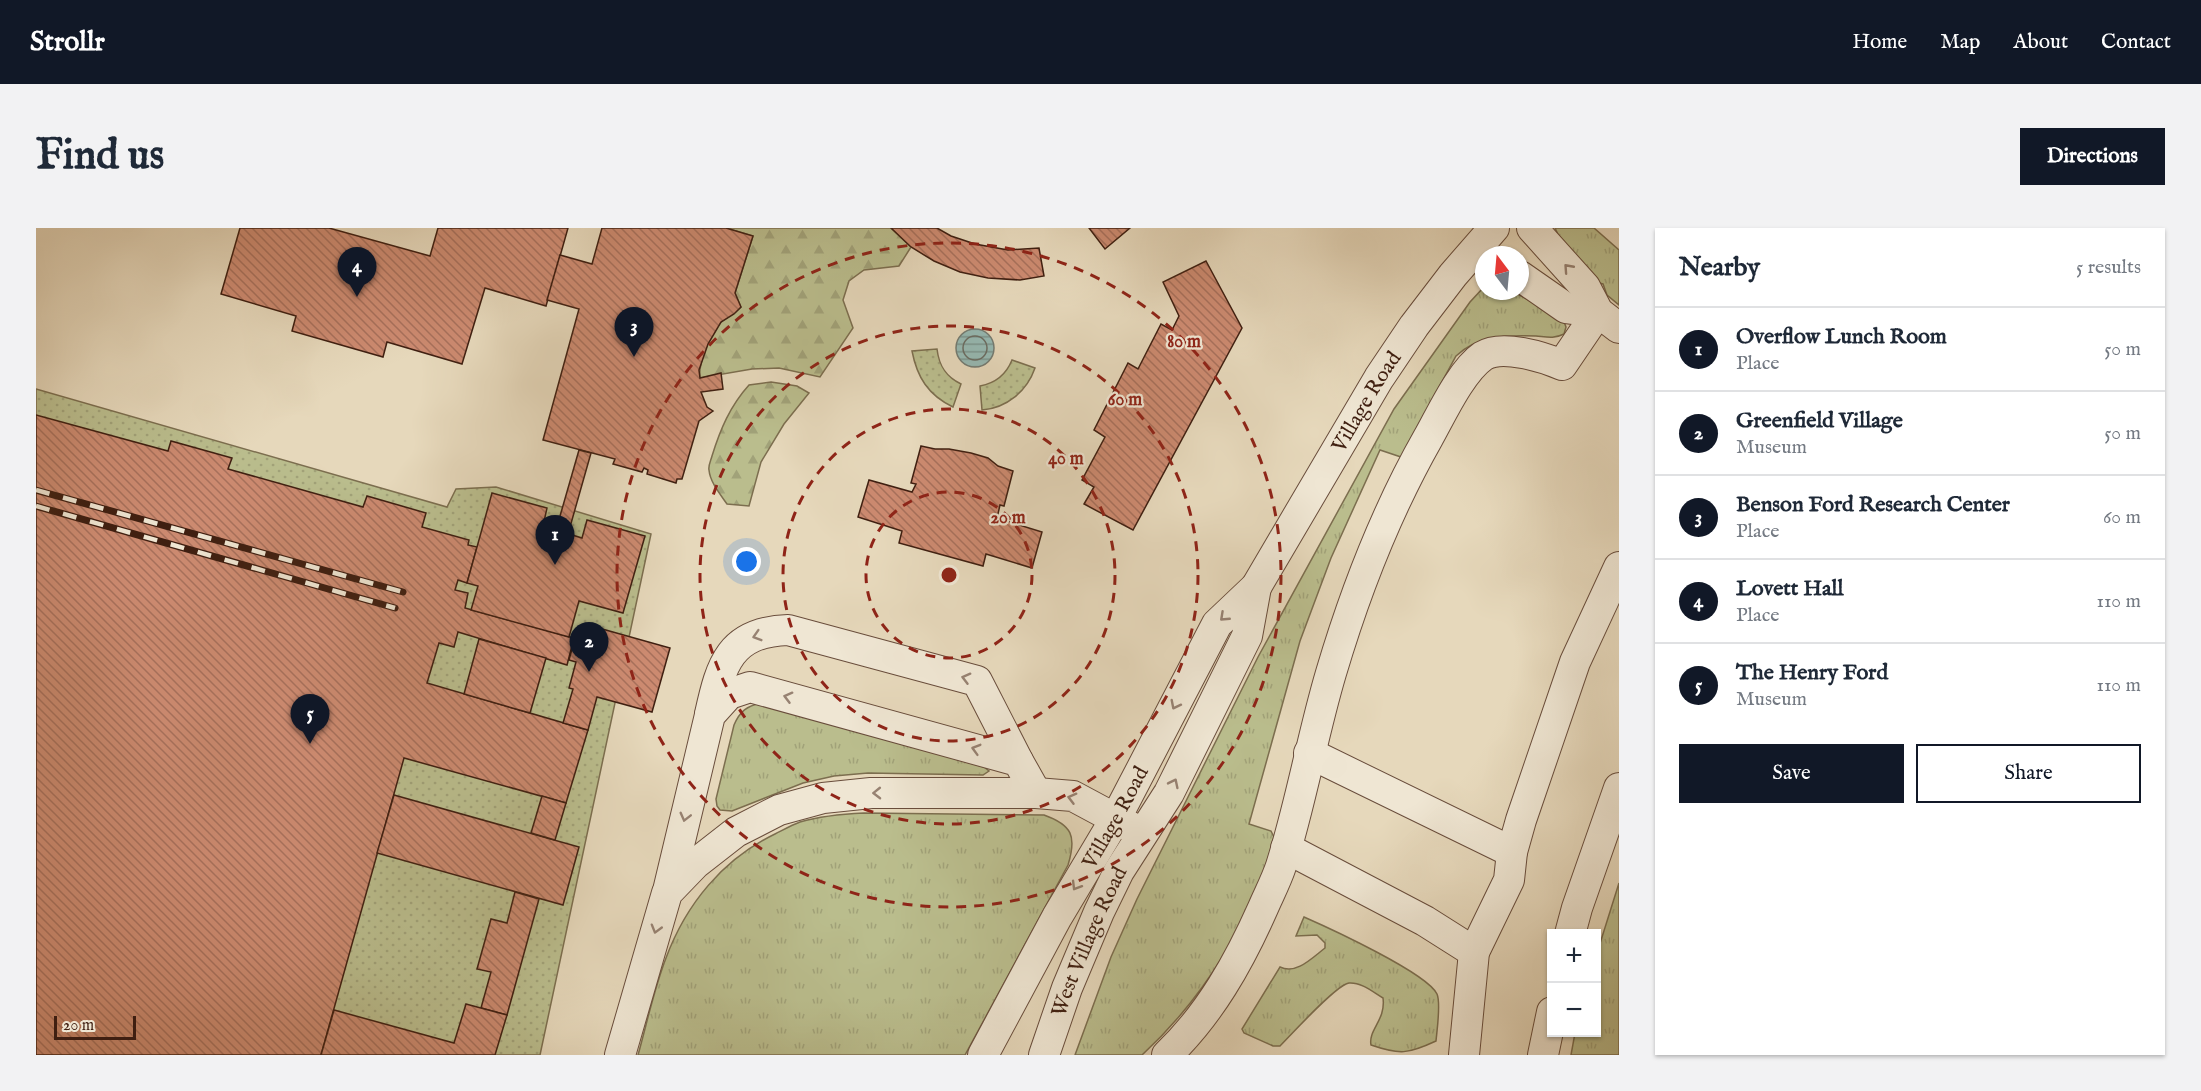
<!DOCTYPE html>
<meta charset="utf-8">
<style>
:root{--surface:#fff;--page:#f2f2f3;--text:#1f2937;--muted:#747a83;--line:#e0e1e3;--accent:#111827}
body{margin:0;font-family:"IM FELL English",serif;background:var(--page);color:var(--text)}
.controls{position:absolute;right:18px;bottom:18px;display:grid;overflow:hidden;border-radius:0px;box-shadow:0 2px 4px #0004}
.controls button{width:54px;height:54px;display:grid;place-items:center;padding:0;border:0;border-bottom:2px solid var(--line);background:var(--surface);color:var(--text);font:30px sans-serif}
.compass{position:absolute;left:1439px;top:18px;width:54px;height:54px;border-radius:50%;background:var(--surface);box-shadow:0 2px 4px #0004;rotate:344deg}
.scale{position:absolute;left:18px;bottom:15px;width:82px;box-sizing:border-box;padding-left:6px;border:3px solid #3f1f11;border-top:0;font-size:16px;line-height:21px;white-space:nowrap;color:#3f1f11;-webkit-text-stroke:4px #efe6d3;paint-order:stroke}
.you{position:absolute;left:711px;top:334px;width:21px;height:21px;margin:-15px;border:4px solid #fff;border-radius:50%;background:#1a73e8;box-shadow:0 0 0 9px #1a73e833}
.badge{display:grid;place-items:center;width:39px;height:39px;border-radius:50%;background:var(--accent);color:#fff;font-size:20px;font-weight:700}
.pin{position:absolute;translate:-50% -50px;filter:drop-shadow(0 2px 3px #0008)}
.pin::after{content:'';position:absolute;top:32px;width:21px;height:18px;background:inherit;clip-path:polygon(0 0,100% 0,50% 100%)}
.list{margin:0;padding:0;list-style:none}
h2{display:flex;justify-content:space-between;align-items:center;height:78px;margin:0;padding:0 24px;font-size:26px}
h2 small{font-size:20px;font-weight:400;color:var(--muted)}
.list li{display:grid;grid-template-columns:39px 1fr auto;gap:18px;align-items:center;box-sizing:border-box;height:84px;padding:0 24px;border-top:2px solid var(--line)}
.list b{display:block;font-size:22px;white-space:nowrap}
.list p{margin:0;font-size:20px;white-space:nowrap;color:var(--muted)}
.list em{font-size:20px;font-style:normal;color:var(--muted)}
.actions{display:flex;gap:12px;padding:18px 24px}
.actions a{flex:1;padding:14px 0;border:2px solid var(--accent);border-radius:0px;text-align:center;font-size:21px;color:var(--accent)}
.actions .main{background:var(--accent);color:#fff}
.map{position:relative;flex:none;width:1583px;height:827px;overflow:hidden;border-radius:0px}
header{display:flex;align-items:center;gap:36px;box-sizing:border-box;height:84px;padding:0 30px;background:var(--accent);color:#fff}
header strong{font-size:28px}
nav{display:flex;gap:33px;margin-inline-start:auto;font-size:21px}
.intro{display:flex;align-items:center;justify-content:space-between;box-sizing:border-box;height:144px;padding:0 36px}
h1{margin:0;font-size:42px}
.button{padding:15px 27px;border-radius:0px;background:var(--accent);color:#fff;font-size:21px;font-weight:700}
main{display:flex;gap:36px;padding:0 36px}
aside{flex:1;background:var(--surface);border-radius:0px;box-shadow:0 2px 4px #0004}
.map>svg:first-child{display:block}
.grass{fill:url(#grass-tufts);stroke:#7c6e4f;stroke-width:1.5}
.forest{fill:url(#forest-firs);stroke:#7c6e4f;stroke-width:1.5}
.park{fill:url(#park-dots);stroke:#7c6e4f;stroke-width:1.5}
.water{fill:url(#water-rules);stroke:#737b72;stroke-width:1.5}
.lines{fill:none;stroke-linecap:round;stroke-linejoin:round}
.shore{stroke:#6a6c62;stroke-width:1.5}
.building{fill:url(#building-back-hatch);stroke:#3f1f11;stroke-width:1.5}
.minor-casing{stroke:#694d3c;stroke-width:32}
.minor{stroke:#efe6d3;stroke-width:30}
.rail-casing{stroke:#3f1f11;stroke-width:7}
.rail{stroke:#efe6d3;stroke-width:4.5;stroke-dasharray:14;stroke-linecap:butt}
.oneway{stroke:#978272}
.ring{fill:none;stroke:#8f2418;stroke-width:3;stroke-dasharray:10 8}
.labels{text-anchor:middle;stroke-width:4.5;stroke-linejoin:round;paint-order:stroke}
.street-label{font-size:21px;fill:#3f1f11;stroke:#efe6d3}
.centre{fill:#8f2418;stroke:#efe6d3;stroke-width:3}
.ring-label{font-size:18px;text-anchor:middle;font-weight:bold;fill:#8f2418;stroke:#efe6d3;stroke-width:4.5;stroke-linejoin:round;paint-order:stroke}
</style>
<header>
<strong>Strollr</strong>
<nav><a>Home</a><a>Map</a><a>About</a><a>Contact</a></nav>
</header>
<div class="intro"><h1>Find us</h1><a class="button">Directions</a></div>
<main>
<div class="map">
<svg width="1583" height="827" viewBox="0 0 1583 827">
<defs>
<pattern id="grass-tufts" width="24" height="20" patternUnits="userSpaceOnUse" patternTransform="scale(1.5)"><rect width="24" height="20" fill="#babd8d"/><path d="M3 7l-1-3M5 7V3M7 7l1-3M15 17l-1-3M17 17v-4M19 17l1-3" fill="none" stroke="#a1a279"/></pattern>
<pattern id="forest-firs" width="22" height="20" patternUnits="userSpaceOnUse" patternTransform="scale(1.5)"><rect width="22" height="20" fill="#babd8d"/><path d="M5 1l3.5 6h-7zM16 11l3.5 6h-7z" fill="#a1a279"/></pattern>
<pattern id="park-dots" width="8" height="8" patternUnits="userSpaceOnUse" patternTransform="scale(1.5)"><rect width="8" height="8" fill="#babd8d"/><path d="M2 2h.1M6 6h.1" fill="none" stroke="#a1a279" stroke-width="1.8" stroke-linecap="round"/></pattern>
<pattern id="water-rules" width="6" height="5" patternUnits="userSpaceOnUse" patternTransform="scale(1.5)"><rect width="6" height="5" fill="#96b9b3"/><path d="M0 2.5h6" fill="none" stroke="#7c9690"/></pattern>
<pattern id="building-back-hatch" width="6" height="6" patternUnits="userSpaceOnUse" patternTransform="scale(1.5)"><rect width="6" height="6" fill="#cc8a70"/><path d="M-1 5l2 2M0 0l6 6M5-1l2 2" fill="none" stroke="#a7705b"/></pattern>
</defs>
<rect width="100%" height="100%" fill="#e6d8bb"/>
<filter id="stains"><feTurbulence type="fractalNoise" baseFrequency=".00333" numOctaves="4"/><feColorMatrix values="0 0 0 0 .2 0 0 0 0 .09 0 0 0 0 .02 0 0 0 .5 -.17"/></filter>
<radialGradient id="worn" r=".72"><stop offset=".6" stop-color="#630" stop-opacity="0"/><stop offset="1" stop-color="#630" stop-opacity=".3"/></radialGradient>
<g class="grass">
<polygon points="1519,0 1558,0 1583,22 1583,77 1571,67 1567,56 1563,55 1527,17"/>
<path d="M1448,59V63H1476L1527,91L1530,99L1528,106C1518,111 1511,109 1500,108C1471,107 1442,107 1420,128L1365,229L1344,222L1295,330L1264,413L1213,596L1235,603L1238,609C1218,690 1168,770 1106,827H1039L1075,729L1101,671L1222,429L1358,181L1434,74Z"/>
<path d="M725,475L948,539L953,543L947,547L832,545L798,548L767,555L696,583L684,582L681,578L680,571L698,497C704,483 711,478 725,475Z"/>
<path d="M828,585L1008,587C1036,597 1041,608 1032,637L929,827H602C611,795 618,761 630,730C650,676 687,631 739,606C747,602 756,597 764,594C785,588 806,586 828,585Z"/>
<polygon points="1583,655 1583,827 1535,827 1539,805 1560,804 1561,725"/>
<path d="M1268,689C1293,700 1391,745 1401,766C1405,775 1401,802 1400,813C1372,826 1364,827 1335,817C1332,802 1350,792 1347,770C1337,764 1325,754 1313,755C1301,756 1255,807 1244,818H1237L1208,805L1206,801L1244,739C1260,747 1276,730 1289,720V715L1281,707L1260,708Z"/>
</g>
<g class="forest">
<path d="M690,0H855L875,19L863,38L828,42L813,53L807,72L817,100L784,149L743,140L716,141L664,150C662,134 675,104 686,93C693,88 699,85 705,79L699,65L717,8Z"/>
<path d="M735,154L761,158L773,165L748,196L725,234L713,278L691,276C684,266 674,254 673,242C672,238 675,232 676,228C684,202 694,178 713,157Z"/>
</g>
<g class="park">
<path d="M901,121C903,138 910,149 925,156L917,179C892,167 881,149 876,123Z"/>
<path d="M976,132L999,140C991,163 971,180 946,182L944,158C960,155 970,147 976,132Z"/>
<polygon points="0,161 411,279 420,261 460,259 615,306 504,827 0,827"/>
</g>
<circle class="water" cx="939" cy="120" r="19"/>
<g class="lines">
<circle class="shore" cx="939" cy="120" r="12"/>
</g>
<g class="building">
<polygon points="204,0 293,0 394,28 402,0 532,0 510,78 449,60 426,136 351,114 347,129 256,103 260,88 185,66"/>
<polygon points="566,0 690,0 717,8 699,65 705,79 698,86 685,94 672,116 663,142 664,150 685,145 687,161 665,164 671,179 677,183 663,193 646,251 641,251 640,255 611,246 612,242 608,240 606,244 577,236 579,231 507,212 543,81 511,72 524,27 556,36"/>
<polygon points="855,0 901,0 915,8 939,16 972,22 1003,20 1008,48 984,52 952,50 924,44 898,33 875,19"/>
<polygon points="1053,0 1094,0 1069,21"/>
<polygon points="1170,33 1206,100 1097,302 1048,276 1058,259 1046,252 1069,209 1058,202 1092,135 1102,141 1125,96 1136,102 1143,88 1127,54"/>
<polygon points="0,187 132,223 135,213 196,230 192,241 327,279 331,268 390,285 386,299 433,312 432,317 441,319 431,355 422,352 419,362 432,365 429,380 538,410 531,437 422,404 418,419 403,415 391,455 552,502 530,575 368,530 285,827 0,827"/>
<polygon points="885,218 899,221 913,221 935,225 952,230 962,238 977,243 968,278 964,277 961,290 1006,304 996,340 950,326 947,338 863,315 866,303 822,289 833,252 876,264 880,256 875,255"/>
<polygon points="543,222 555,225 532,306 520,302"/>
<polygon points="456,265 511,280 507,298 546,310 551,292 609,308 587,385 543,373 533,409 435,382 442,358 431,355"/>
<polygon points="552,397 634,420 616,484 561,469 552,502 527,495 537,461 533,460 540,434 533,432 537,417 546,419"/>
<polygon points="443,411 510,430 494,485 428,466"/>
<polygon points="358,567 543,619 527,677 341,625"/>
<polygon points="506,568 530,575 519,612 495,605"/>
<polygon points="479,664 503,671 471,787 445,780 455,744 441,741 455,691 471,695"/>
<polygon points="430,776 471,787 459,827 285,827 298,782 418,815"/>
</g>
<g class="lines">
<defs>
<g id="minor">
<polyline points="1496,0 1549,59 1562,84 1583,100"/>
<polyline points="1484,48 1530,80 1562,84"/>
<path d="M674,486C685,436 694,404 752,402L941,453L982,533"/>
<polyline points="1273,525 1476,624"/>
<polyline points="1250,620 1389,693 1438,724"/>
<polyline points="632,663 674,487 693,466 714,459 982,533 1000,565"/>
<polyline points="1534,706 1541,680 1583,560"/>
<polyline points="584,827 631,665 659,636 700,604 743,582 787,570 835,565 1000,565 1037,568 1106,605"/>
<path id="s1" d="M947,827L1021,689L1080,590L1181,396L1220,359L1343,150L1378,98L1417,47L1458,0"/>
<path id="s2" d="M1008,827L1031,760L1063,684L1083,643L1133,565L1211,408L1220,359"/>
<path d="M1131,827C1174,786 1203,734 1227,680C1233,666 1240,653 1245,638C1265,575 1276,509 1295,445C1319,364 1350,284 1392,210C1405,187 1425,143 1447,128C1466,116 1507,129 1526,137L1562,84"/>
<polyline points="1428,827 1438,724 1473,652 1476,624 1485,592 1539,434 1583,339"/>
<polyline points="1507,827 1516,784"/>
</g>
</defs>
<use href="#minor" class="minor-casing"/>
<use href="#minor" class="minor"/>
<defs>
<g id="rail">
<polyline points="0,262 367,364"/>
<polyline points="0,278 359,380"/>
</g>
</defs>
<use href="#rail" class="rail-casing"/>
<use href="#rail" class="rail"/>
</g>
<defs><path id="oneway-chevron" d="M-2-3.5L2.5 0L-2 3.5" fill="none" stroke-width="1.6" stroke-linecap="round" stroke-linejoin="round" transform="scale(1.5)"/></defs>
<g class="oneway">
<use href="#oneway-chevron" transform="translate(1532 40) rotate(-132)"/>
<use href="#oneway-chevron" transform="translate(1188 389) rotate(137)"/>
<use href="#oneway-chevron" transform="translate(721 408) rotate(163)"/>
<use href="#oneway-chevron" transform="translate(930 450) rotate(-165)"/>
<use href="#oneway-chevron" transform="translate(752 469) rotate(-165)"/>
<use href="#oneway-chevron" transform="translate(1139 477) rotate(117)"/>
<use href="#oneway-chevron" transform="translate(940 521) rotate(-164)"/>
<use href="#oneway-chevron" transform="translate(1138 555) rotate(-64)"/>
<use href="#oneway-chevron" transform="translate(841 565) rotate(179)"/>
<use href="#oneway-chevron" transform="translate(1036 570) rotate(-165)"/>
<use href="#oneway-chevron" transform="translate(649 589) rotate(104)"/>
<use href="#oneway-chevron" transform="translate(1040 658) rotate(121)"/>
<use href="#oneway-chevron" transform="translate(620 701) rotate(106)"/>
</g>
<g class="ring">
<circle cx="913" cy="347" r="83"/>
<circle cx="913" cy="347" r="166"/>
<circle cx="913" cy="347" r="249"/>
<circle cx="913" cy="347" r="332"/>
</g>
<g class="labels">
<g class="street-label">
<text dy="7" stroke="none"><textPath href="#s1" startOffset="760">Village Road</textPath></text>
<text dy="7" stroke="none"><textPath href="#s1" startOffset="272">Village Road</textPath></text>
<text dy="7" stroke="none"><textPath href="#s2" startOffset="122">West Village Road</textPath></text>
</g>
</g>
<circle cx="913" cy="347" r="9" class="centre"/>
<g class="ring-label">
<text x="1148" y="119">80 m</text>
<text x="1089" y="177">60 m</text>
<text x="1030" y="236">40 m</text>
<text x="972" y="295">20 m</text>
</g>
<rect width="100%" height="100%" filter="url(#stains)"/>
<rect width="100%" height="100%" fill="url(#worn)"/>
</svg>
<div class="controls">
<button>+</button>
<button>−</button>
</div>
<svg class="compass" viewBox="-18 -18 36 36"><path d="M0-13l5 13h-10z" fill="#e53935"/><path d="M0 13l5-13h-10z" fill="#747a83"/></svg>
<div class="scale">20 m</div>
<div class="you"></div>
<div class="pin badge" style="left:519px;top:337px">1</div>
<div class="pin badge" style="left:553px;top:444px">2</div>
<div class="pin badge" style="left:598px;top:129px">3</div>
<div class="pin badge" style="left:321px;top:69px">4</div>
<div class="pin badge" style="left:274px;top:516px">5</div>
</div>
<aside>
<h2>Nearby<small>5 results</small></h2>
<ul class="list">
<li><span class="badge">1</span><div><b>Overflow Lunch Room</b><p>Place</p></div><em>50 m</em></li>
<li><span class="badge">2</span><div><b>Greenfield Village</b><p>Museum</p></div><em>50 m</em></li>
<li><span class="badge">3</span><div><b>Benson Ford Research Center</b><p>Place</p></div><em>60 m</em></li>
<li><span class="badge">4</span><div><b>Lovett Hall</b><p>Place</p></div><em>110 m</em></li>
<li><span class="badge">5</span><div><b>The Henry Ford</b><p>Museum</p></div><em>110 m</em></li>
</ul>
<div class="actions"><a class="main">Save</a><a>Share</a></div>
</aside>
</main>
